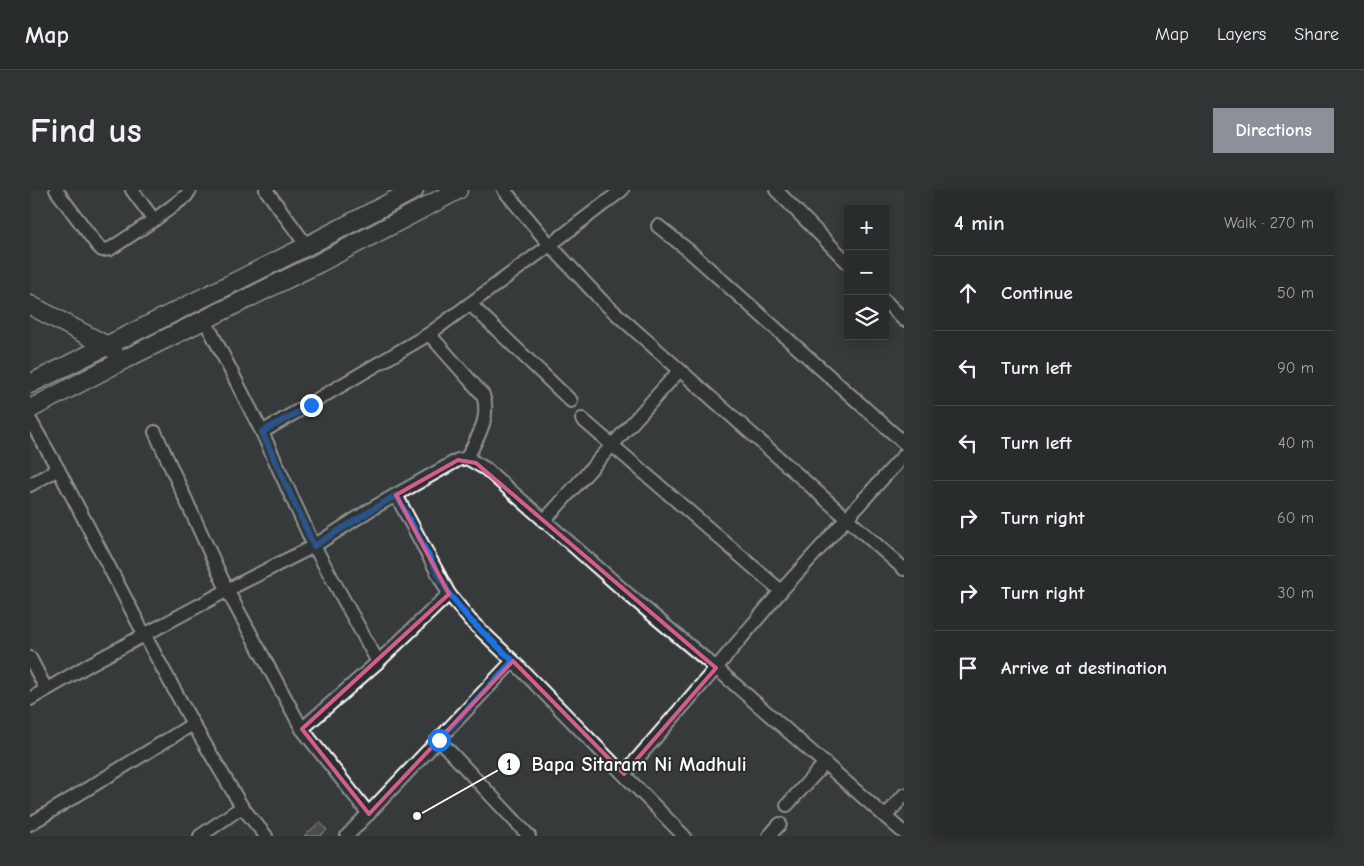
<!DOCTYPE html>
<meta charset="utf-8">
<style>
:root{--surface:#292c2c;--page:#313434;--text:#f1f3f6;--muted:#a5a7a9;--line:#454848;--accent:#8c9099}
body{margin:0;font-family:"Comic Neue",sans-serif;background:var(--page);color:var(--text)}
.controls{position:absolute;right:15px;top:15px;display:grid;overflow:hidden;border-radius:0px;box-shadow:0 2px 12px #0003}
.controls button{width:45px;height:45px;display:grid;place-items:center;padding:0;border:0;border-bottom:1px solid var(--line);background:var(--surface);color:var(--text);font:25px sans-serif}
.stop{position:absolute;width:15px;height:15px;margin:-11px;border:4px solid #1a73e8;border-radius:50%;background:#fff}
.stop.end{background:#1a73e8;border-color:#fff;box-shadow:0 1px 5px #0008}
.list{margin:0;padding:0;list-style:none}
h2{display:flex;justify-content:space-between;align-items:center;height:65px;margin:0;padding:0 20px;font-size:21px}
h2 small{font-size:16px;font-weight:400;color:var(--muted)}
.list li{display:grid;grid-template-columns:32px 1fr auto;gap:15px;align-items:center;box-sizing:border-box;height:75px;padding:0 20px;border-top:1px solid var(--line)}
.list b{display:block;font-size:19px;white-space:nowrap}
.list em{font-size:16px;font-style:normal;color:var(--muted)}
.icon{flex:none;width:28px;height:28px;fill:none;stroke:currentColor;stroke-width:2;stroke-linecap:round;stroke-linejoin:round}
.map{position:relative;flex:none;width:874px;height:646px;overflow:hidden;border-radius:0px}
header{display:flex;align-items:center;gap:30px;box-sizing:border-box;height:70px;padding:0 25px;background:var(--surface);border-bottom:1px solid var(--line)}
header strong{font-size:24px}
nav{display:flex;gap:28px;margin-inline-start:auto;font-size:18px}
.intro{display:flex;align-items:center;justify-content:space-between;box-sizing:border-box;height:120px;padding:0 30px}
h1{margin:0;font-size:35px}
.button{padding:12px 22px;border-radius:0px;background:var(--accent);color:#fff;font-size:18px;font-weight:700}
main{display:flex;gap:30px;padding:0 30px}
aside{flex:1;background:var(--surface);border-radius:0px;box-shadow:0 2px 12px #0003}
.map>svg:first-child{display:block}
.building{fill:#636465;stroke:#fff}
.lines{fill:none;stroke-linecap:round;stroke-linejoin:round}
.street-casing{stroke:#fff;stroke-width:16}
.secondary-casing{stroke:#fff;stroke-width:21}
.street{stroke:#2a2d2e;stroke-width:12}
.secondary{stroke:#2a2d2e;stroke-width:18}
.route{stroke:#1a73e8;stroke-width:6}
.marked{fill:none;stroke:#d45d8c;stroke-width:4;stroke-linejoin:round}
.leader{fill:none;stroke:#fff;stroke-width:2}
.callout-dot{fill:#fff;stroke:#2a2d2e;stroke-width:2}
.mark-label{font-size:15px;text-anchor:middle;font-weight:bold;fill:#111}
.callout-label{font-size:20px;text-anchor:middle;font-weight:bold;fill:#fff;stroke:#2a2d2e;stroke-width:4;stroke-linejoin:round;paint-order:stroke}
</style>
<header>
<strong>Map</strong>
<nav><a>Map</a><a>Layers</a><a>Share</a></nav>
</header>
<div class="intro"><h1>Find us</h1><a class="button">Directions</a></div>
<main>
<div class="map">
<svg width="874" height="646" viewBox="0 0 874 646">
<rect width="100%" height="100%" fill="#373a3b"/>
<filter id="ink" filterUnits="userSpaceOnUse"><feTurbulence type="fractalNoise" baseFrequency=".02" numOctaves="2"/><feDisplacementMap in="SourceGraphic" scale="10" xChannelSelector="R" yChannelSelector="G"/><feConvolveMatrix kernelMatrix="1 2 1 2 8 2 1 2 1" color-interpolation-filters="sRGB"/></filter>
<g filter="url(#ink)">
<polygon class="building" points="290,632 297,640 290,646 274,646"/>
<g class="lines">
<defs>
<g id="street">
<polyline points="26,0 67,55 72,60 80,59 124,30"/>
<polyline points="102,0 124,30 156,6 160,0"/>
<polyline points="236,0 277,56"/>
<polyline points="474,0 520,55 572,111 874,379"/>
<polyline points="746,0 818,73"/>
<polyline points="628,36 658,60 874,253"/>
<polyline points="855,111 874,130"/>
<polyline points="440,114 541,211"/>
<polyline points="175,130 232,242 284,356 348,472"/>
<path d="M399,144L453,205C461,228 447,248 437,268"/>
<polyline points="552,229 751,401"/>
<polyline points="0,230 28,279 115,446 163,534 212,617 236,646"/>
<polyline points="125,242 197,400 272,539 339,624"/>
<polyline points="232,242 399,144 520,55 592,0"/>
<polyline points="0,295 28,279"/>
<polyline points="366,305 419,404 440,430 483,471 654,646"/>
<polyline points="514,331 649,181"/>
<polyline points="0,468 16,499"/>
<polyline points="0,509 62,473 207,395 284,356 341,319 428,270 437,268 456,279 600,406 686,478 874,643"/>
<polyline points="272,539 348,472 419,404"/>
<polyline points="409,550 499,646"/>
<polyline points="594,584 686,478 751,401 874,265"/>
<polyline points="757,615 795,573"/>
<polyline points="856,626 874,605"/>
<polyline points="0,634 163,534"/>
<polyline points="170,646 212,617"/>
<polyline points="317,646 483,471"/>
<polyline points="739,646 750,634"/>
</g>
<g id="secondary">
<polyline points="0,115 83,159"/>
<polyline points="0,194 277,56 384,0"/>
<polyline points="0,219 99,167 289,73 428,0"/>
</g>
</defs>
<use href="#street" class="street-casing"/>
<use href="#secondary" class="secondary-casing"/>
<use href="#street" class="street"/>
<use href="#secondary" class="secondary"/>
</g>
</g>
<g class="lines" filter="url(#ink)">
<polyline class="route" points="281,215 232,242 284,356 366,305 419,404 440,430 483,471 409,550"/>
</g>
<path d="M0 0H874V646H0ZM428,270L446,273L686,478L594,584L483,471L339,624L272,539L419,404L366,305Z" fill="#373a3b" fill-opacity=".55" fill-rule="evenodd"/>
<path class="marked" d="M428,270L446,273L686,478L594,584L483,471L339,624L272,539L419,404L366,305Z"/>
<path class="leader" d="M387 626L479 574"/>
<g class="callout-dot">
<circle cx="387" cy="626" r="5"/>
<circle cx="479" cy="574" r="12"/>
</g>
<g class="mark-label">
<text x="479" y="580">1</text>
</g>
<g class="callout-label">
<text x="609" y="581">Bapa Sitaram Ni Madhuli</text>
</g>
</svg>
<div class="controls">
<button>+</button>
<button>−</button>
<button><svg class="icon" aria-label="layers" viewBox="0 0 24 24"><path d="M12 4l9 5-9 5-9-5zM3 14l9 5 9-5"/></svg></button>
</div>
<div class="stop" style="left:409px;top:550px"></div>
<div class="stop end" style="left:281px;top:215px"></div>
</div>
<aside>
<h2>4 min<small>Walk · 270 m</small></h2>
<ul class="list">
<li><svg class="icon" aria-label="ahead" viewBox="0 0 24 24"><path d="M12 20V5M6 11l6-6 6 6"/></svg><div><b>Continue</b></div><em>50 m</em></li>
<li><svg class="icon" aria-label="left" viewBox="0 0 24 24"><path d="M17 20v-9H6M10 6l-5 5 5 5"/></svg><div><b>Turn left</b></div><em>90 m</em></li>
<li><svg class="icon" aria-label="left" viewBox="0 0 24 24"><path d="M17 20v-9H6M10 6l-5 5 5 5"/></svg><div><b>Turn left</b></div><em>40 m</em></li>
<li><svg class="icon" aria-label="right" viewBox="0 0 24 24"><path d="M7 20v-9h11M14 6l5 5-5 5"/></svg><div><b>Turn right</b></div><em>60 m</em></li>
<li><svg class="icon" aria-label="right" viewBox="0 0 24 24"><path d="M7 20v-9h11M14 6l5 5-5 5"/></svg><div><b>Turn right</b></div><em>30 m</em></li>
<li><svg class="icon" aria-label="arrive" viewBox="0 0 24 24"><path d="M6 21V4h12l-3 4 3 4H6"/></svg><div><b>Arrive at destination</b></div></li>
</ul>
</aside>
</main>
